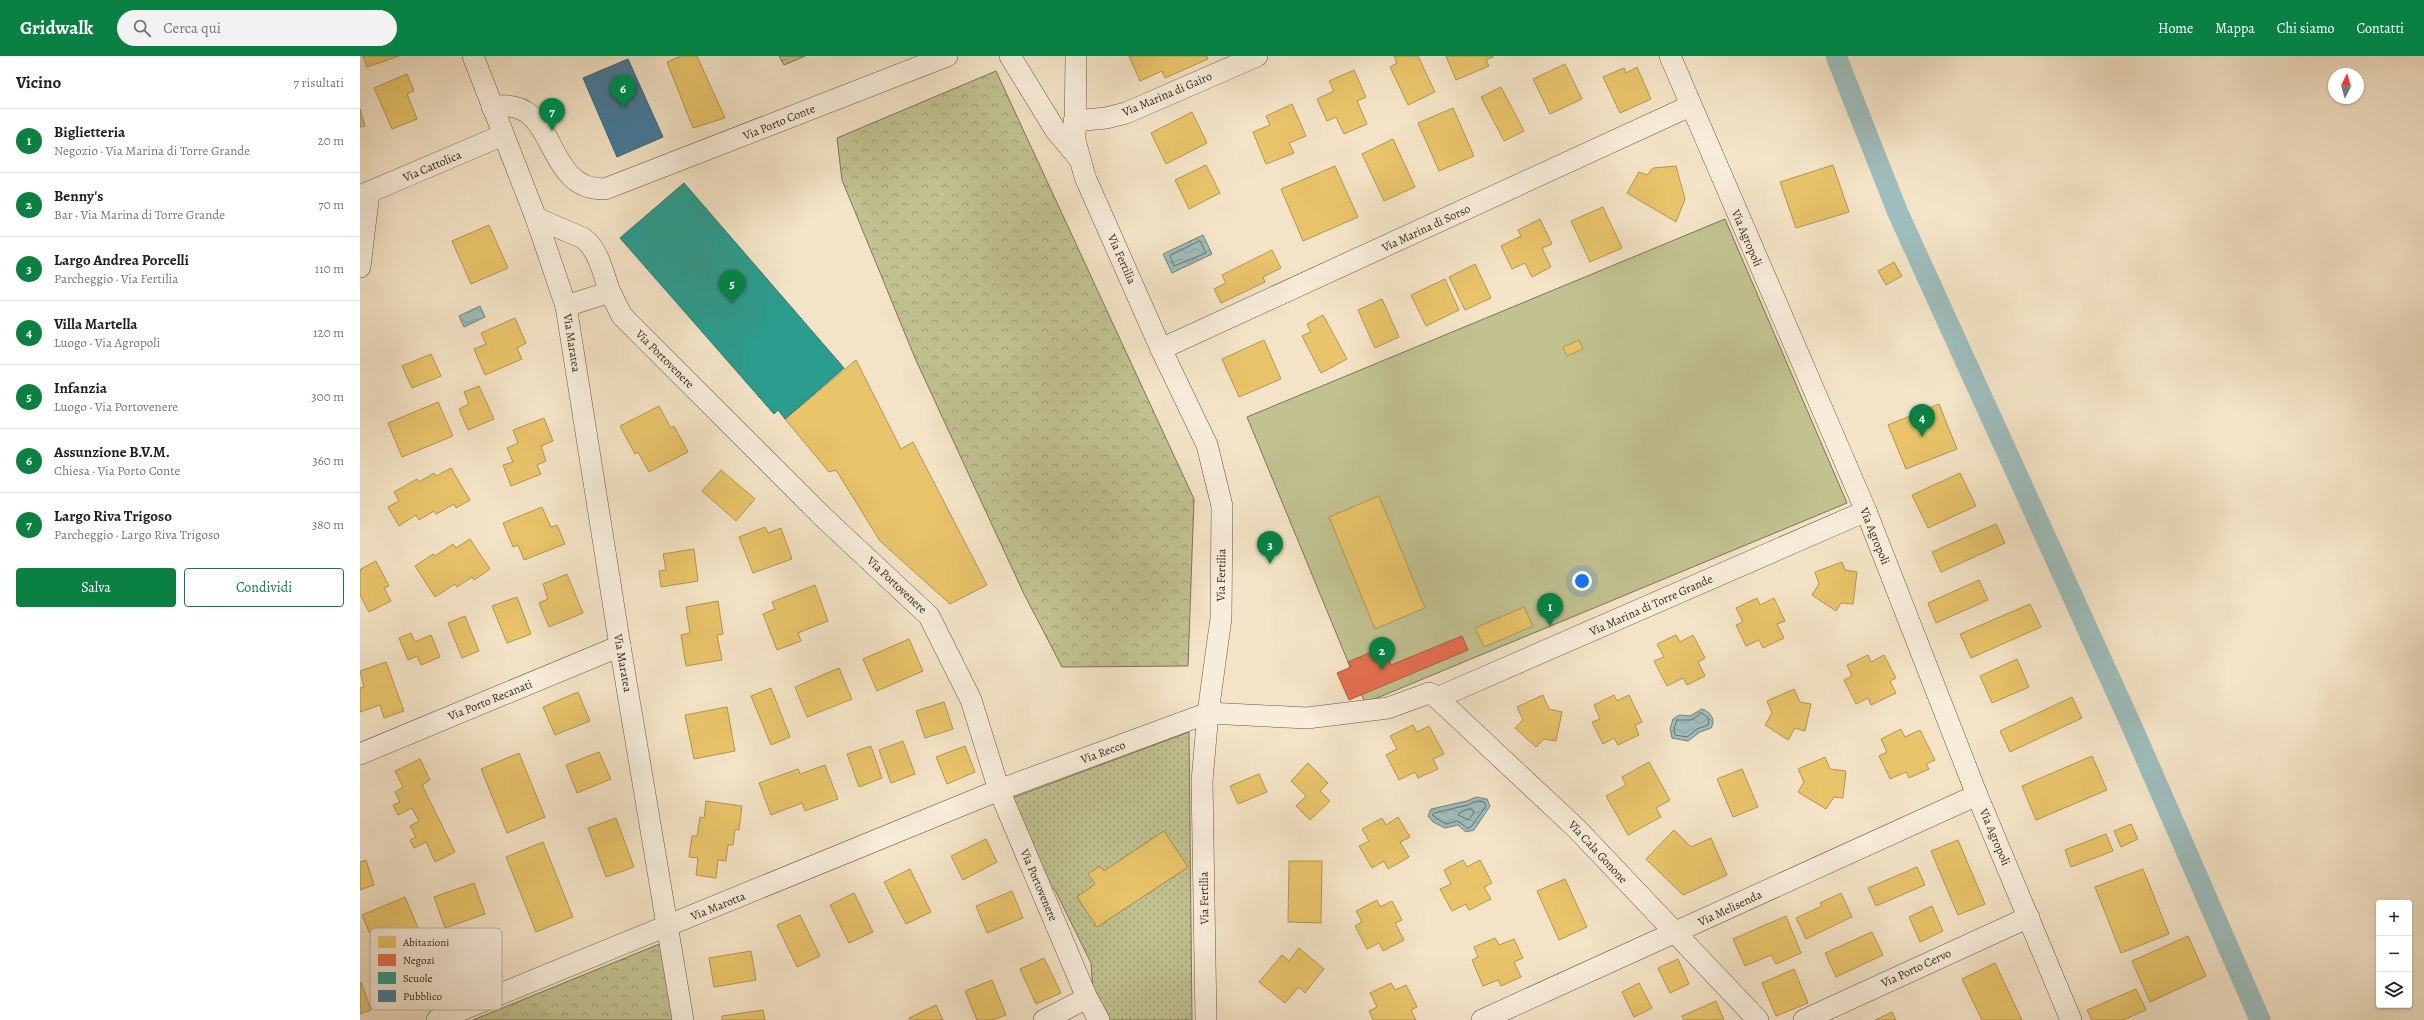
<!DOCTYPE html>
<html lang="it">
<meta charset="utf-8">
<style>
:root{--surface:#fff;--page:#f2f2f2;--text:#202124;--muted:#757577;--line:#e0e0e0;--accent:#0b8043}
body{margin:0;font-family:Alegreya,serif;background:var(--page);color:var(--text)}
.controls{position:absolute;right:12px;bottom:12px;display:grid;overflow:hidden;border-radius:4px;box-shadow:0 1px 3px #0004}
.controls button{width:36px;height:36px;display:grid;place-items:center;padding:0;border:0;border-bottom:1px solid var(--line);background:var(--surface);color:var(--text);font:20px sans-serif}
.compass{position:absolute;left:1968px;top:12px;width:36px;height:36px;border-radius:50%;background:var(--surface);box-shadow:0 1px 3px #0004;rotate:5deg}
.you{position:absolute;left:1222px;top:525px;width:14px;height:14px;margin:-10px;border:3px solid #fff;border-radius:50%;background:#1a73e8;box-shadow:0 0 0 6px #1a73e833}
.badge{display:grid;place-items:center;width:26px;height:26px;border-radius:50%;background:var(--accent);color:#fff;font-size:13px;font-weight:700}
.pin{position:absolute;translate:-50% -33px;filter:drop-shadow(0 1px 2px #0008)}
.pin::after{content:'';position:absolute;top:21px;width:14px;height:12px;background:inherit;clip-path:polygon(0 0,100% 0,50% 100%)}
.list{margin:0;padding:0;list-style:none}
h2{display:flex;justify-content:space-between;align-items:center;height:52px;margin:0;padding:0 16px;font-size:17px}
h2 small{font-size:13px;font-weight:400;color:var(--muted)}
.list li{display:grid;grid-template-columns:26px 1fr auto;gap:12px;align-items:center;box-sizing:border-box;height:64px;padding:0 16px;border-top:1px solid var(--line)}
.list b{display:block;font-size:15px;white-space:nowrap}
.list p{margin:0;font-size:13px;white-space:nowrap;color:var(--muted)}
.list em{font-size:13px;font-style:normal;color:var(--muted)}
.actions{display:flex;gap:8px;padding:12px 16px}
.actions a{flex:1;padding:9px 0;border:1px solid var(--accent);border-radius:4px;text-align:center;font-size:14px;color:var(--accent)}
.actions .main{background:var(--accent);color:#fff}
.icon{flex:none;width:22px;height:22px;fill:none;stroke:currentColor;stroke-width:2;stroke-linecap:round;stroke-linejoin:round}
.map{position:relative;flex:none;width:2064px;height:964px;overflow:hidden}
header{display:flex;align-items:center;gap:24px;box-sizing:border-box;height:56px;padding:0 20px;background:var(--accent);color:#fff}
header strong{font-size:19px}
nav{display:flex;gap:22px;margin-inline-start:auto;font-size:14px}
.search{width:280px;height:36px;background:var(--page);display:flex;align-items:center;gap:10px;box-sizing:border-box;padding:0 14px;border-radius:22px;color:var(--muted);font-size:15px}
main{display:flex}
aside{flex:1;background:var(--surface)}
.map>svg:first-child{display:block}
.green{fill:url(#green-dots);stroke:#7c7554;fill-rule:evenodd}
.forest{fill:url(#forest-crowns);stroke:#7c7554}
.pitch{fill:#c2c291;stroke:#7c7554}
.water{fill:url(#water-waves);stroke:#74817a}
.homes{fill:#e9c46a;stroke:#b39551}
.shops{fill:#e76f51;stroke:#b25a40}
.schools{fill:#2a9d8f;stroke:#2e7a6b}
.public{fill:#457b9d;stroke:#406275}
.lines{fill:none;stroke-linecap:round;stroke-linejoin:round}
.shore{stroke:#6a726a;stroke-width:1}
.canal{stroke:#9ebdbc;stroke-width:21}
.minor-casing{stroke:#665744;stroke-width:22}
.minor{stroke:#f8eddb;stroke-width:21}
.labels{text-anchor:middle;stroke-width:4;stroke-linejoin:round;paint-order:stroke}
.street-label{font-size:12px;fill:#362818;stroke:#f8eddb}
.key{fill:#f8eddb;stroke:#beb2a0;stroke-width:1}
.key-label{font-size:11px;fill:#362818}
</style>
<header>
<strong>Gridwalk</strong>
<div class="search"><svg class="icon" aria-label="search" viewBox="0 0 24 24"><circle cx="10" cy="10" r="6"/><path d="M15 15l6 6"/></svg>Cerca qui</div>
<nav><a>Home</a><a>Mappa</a><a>Chi siamo</a><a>Contatti</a></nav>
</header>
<main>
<aside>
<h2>Vicino<small>7 risultati</small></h2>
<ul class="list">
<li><span class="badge">1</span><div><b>Biglietteria</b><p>Negozio · Via Marina di Torre Grande</p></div><em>20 m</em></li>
<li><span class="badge">2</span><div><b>Benny's</b><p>Bar · Via Marina di Torre Grande</p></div><em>70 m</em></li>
<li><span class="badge">3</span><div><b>Largo Andrea Porcelli</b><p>Parcheggio · Via Fertilia</p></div><em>110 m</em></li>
<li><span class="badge">4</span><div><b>Villa Martella</b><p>Luogo · Via Agropoli</p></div><em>120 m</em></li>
<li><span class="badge">5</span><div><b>Infanzia</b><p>Luogo · Via Portovenere</p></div><em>300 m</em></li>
<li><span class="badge">6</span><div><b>Assunzione B.V.M.</b><p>Chiesa · Via Porto Conte</p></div><em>360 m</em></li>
<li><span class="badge">7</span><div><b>Largo Riva Trigoso</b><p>Parcheggio · Largo Riva Trigoso</p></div><em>380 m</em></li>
</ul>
<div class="actions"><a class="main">Salva</a><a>Condividi</a></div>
</aside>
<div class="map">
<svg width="2064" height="964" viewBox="0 0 2064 964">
<defs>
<pattern id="green-dots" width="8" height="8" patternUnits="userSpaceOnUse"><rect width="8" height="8" fill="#c2c291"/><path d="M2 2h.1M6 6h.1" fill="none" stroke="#9e9e75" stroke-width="1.8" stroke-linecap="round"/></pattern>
<pattern id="forest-crowns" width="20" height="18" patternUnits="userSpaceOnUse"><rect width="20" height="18" fill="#c2c291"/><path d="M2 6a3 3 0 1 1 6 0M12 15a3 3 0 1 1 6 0" fill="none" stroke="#9e9e75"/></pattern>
<pattern id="water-waves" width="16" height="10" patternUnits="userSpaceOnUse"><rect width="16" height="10" fill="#9ebdbc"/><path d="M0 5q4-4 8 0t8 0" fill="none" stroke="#89a2a1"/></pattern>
</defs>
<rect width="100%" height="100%" fill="#f4e4c7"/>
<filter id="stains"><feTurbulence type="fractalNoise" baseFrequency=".005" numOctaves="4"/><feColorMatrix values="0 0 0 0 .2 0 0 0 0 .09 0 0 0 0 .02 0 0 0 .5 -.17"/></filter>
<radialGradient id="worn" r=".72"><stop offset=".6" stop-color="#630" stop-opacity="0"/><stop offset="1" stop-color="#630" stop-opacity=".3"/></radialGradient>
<path class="green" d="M829,676L832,964H748L733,935L731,907L695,834L684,826L652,742ZM804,775L828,811L737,871L717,841L735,828L729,818L740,810L744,815Z"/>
<g class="forest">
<polygon points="419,0 445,0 424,9"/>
<polygon points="636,15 834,443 828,610 702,611 664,538 555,302 482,124 477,82"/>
<polygon points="302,887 316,964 113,964"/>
</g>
<polygon class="pitch" points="1365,163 1487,447 1005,647 887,361"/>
<g class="water">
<polygon points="843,179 852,198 812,217 803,198"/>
<polygon points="120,250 125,261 104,271 99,260"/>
<path d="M1342,653C1351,656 1356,664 1351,672L1340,676L1328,685L1312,682L1310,673L1313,663L1319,659L1330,660Z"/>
<polygon points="1116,741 1127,743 1130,750 1114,774 1106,776 1098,769 1085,772 1073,766 1068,760 1071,753 1107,745"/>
</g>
<g class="homes">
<polygon points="3,0 39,0 7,11"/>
<polygon points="321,0 337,0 365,62 333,72 307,6"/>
<polygon points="769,0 847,0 848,3 805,22 802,15 780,25"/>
<polygon points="1034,0 1058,0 1075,36 1048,49 1030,11 1037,7"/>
<polygon points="1086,0 1133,0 1133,1 1126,4 1129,10 1096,24"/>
<polygon points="1205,8 1222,43 1190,58 1173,23"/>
<polygon points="1277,11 1291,43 1260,57 1243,21 1264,12 1266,17"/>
<polygon points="994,14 1006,41 997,45 1007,68 984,78 976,61 967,65 957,43 974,35 969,25"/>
<polygon points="47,18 54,35 47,38 57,63 32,73 14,32"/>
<polygon points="1141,31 1164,75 1144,85 1121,41"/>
<polygon points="932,48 946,80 929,87 934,97 906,108 893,76 910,69 906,60"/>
<polygon points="1093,52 1114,100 1079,115 1058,67"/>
<polygon points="0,53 5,70 0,71"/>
<polygon points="832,56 847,87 806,108 791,77"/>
<polygon points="1033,83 1055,131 1024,145 1002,98"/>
<polygon points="846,109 860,137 829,153 815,124"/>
<polygon points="1473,109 1489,156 1436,172 1420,126"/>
<polygon points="975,110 998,161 943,185 921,133"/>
<polygon points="1316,110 1325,143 1316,166 1267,137 1279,116 1287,119 1293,112"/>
<polygon points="1243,151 1262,192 1230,206 1211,165"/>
<polygon points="1180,163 1192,188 1182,192 1191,211 1172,221 1165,207 1152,213 1141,190 1161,180 1158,174"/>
<polygon points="129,169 148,212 111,228 92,185"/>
<polygon points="912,194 921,212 903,221 905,226 861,247 854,233 866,227 862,219"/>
<polygon points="1534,206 1542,220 1526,229 1518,215"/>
<polygon points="1115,208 1131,242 1105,254 1089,221"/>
<polygon points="1085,223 1099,254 1066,270 1051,239"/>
<polygon points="1022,243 1039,281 1015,292 998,254"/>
<polygon points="963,259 987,303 961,317 942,280 951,276 947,268"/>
<polygon points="155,262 166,287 157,292 162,303 125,319 114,293 126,288 121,277"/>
<polygon points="904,284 921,323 879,341 862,303"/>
<polygon points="1219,284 1223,293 1207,300 1203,291"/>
<polygon points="71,298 81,320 52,332 42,310"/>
<polygon points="496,304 541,393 553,386 627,529 590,548 520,485 476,414 469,416 425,363"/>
<polygon points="119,330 134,363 108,374 99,353 109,348 104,336"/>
<polygon points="78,346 93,380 42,401 28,367"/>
<polygon points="1579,348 1597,393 1546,413 1528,369"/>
<polygon points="299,350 311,372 314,370 328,396 289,416 278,396 275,398 260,370"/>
<polygon points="184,362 193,385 181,390 186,405 177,409 181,418 151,430 143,409 153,406 147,392 158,387 153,374"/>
<polygon points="91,412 110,444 96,452 94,448 76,458 74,455 59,464 56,459 39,470 28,451 39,445 34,436 57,423 59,426 74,417 76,420"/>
<polygon points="361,414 395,443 376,465 342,435"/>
<polygon points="1600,417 1616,450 1568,472 1552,439"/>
<polygon points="1019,440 1065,552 1015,573 969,461"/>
<polygon points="182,451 191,471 197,469 205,488 164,504 158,489 153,491 143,467"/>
<polygon points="1636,468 1645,487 1581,516 1572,496"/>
<polygon points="405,471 408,477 421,472 432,503 393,517 379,481"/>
<polygon points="110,483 130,513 114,524 112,521 97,531 95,528 75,541 55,510 73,498 75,500 93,488 96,492"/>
<polygon points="334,493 338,525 301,531 299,515 306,514 303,498"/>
<polygon points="16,505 29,530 24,532 31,545 9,556 0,539 0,516 1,513"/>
<polygon points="1482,506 1485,514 1497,516 1493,548 1481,547 1476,555 1452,539 1459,528 1455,516"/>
<polygon points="207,518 223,557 189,571 179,547 188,543 183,528"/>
<polygon points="1619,524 1628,544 1576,567 1568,547"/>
<polygon points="455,529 468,565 438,577 441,585 417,594 403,558 415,553 412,546"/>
<polygon points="157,541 171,578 147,587 132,550"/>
<polygon points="1397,542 1400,549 1414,542 1425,565 1417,568 1424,582 1403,592 1399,584 1386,590 1376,569 1383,566 1376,552"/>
<polygon points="358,545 363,578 357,579 362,604 326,610 321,579 330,577 326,551"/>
<polygon points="1670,548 1681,571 1611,602 1600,578"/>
<polygon points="1164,551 1173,570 1124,591 1115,572"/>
<polygon points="105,560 119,595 102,602 88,567"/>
<polygon points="51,577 55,586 71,579 80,601 61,609 57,600 48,604 39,582"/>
<polygon points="1316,579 1320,586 1333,579 1345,602 1338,606 1345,620 1327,629 1323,622 1307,630 1294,605 1304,601 1297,588"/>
<polygon points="549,583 563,615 517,635 503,603"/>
<polygon points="1508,599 1511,606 1524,599 1536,622 1530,625 1536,637 1511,649 1508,642 1496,648 1484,624 1492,620 1487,609"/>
<polygon points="1657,603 1669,631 1632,647 1620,620"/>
<polygon points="26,606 44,655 24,662 20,649 0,656 0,632 4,631 0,615"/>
<polygon points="479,612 492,643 447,661 435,631"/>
<polygon points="411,632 430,681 411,689 391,640"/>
<polygon points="1434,633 1440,646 1451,648 1445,675 1435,672 1428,684 1405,669 1412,657 1407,645"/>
<polygon points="218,636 230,665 195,679 183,651"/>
<polygon points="1183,639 1189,653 1202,656 1196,685 1184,683 1176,691 1155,672 1163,664 1157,651"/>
<polygon points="1254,639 1257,645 1269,639 1282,666 1275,669 1279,679 1258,689 1254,682 1243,688 1232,666 1240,663 1234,649"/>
<polygon points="1712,641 1722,662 1650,696 1640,675"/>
<polygon points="584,646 593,673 565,682 556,655"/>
<polygon points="367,651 375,695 334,703 325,659"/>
<polygon points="1053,669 1057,676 1069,670 1084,698 1073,703 1078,713 1058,722 1055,716 1039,724 1026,699 1037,693 1030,680"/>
<polygon points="1541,673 1545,681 1560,674 1575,704 1566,708 1569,713 1549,722 1546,716 1530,723 1519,700 1527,696 1521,683"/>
<polygon points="543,685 555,718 531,727 519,694"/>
<polygon points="511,690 522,722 499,731 487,698"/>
<polygon points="605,690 615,716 587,728 576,701"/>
<polygon points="239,696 251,723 217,737 206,709"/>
<polygon points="159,697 185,761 147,777 121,713"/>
<polygon points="1732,700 1747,734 1676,764 1662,730"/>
<polygon points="1465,701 1470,713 1486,715 1483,742 1474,741 1466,753 1438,736 1444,726 1438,713"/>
<polygon points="60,703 70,724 62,729 95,796 75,806 66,786 54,792 50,784 56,781 50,770 59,765 52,752 38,759 33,749 40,746 35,736 43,731 35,715"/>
<polygon points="1289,706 1310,744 1296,752 1301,761 1268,779 1246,740 1266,729 1262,721"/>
<polygon points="948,707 968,727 960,735 970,745 950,764 936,750 946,740 931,725"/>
<polygon points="465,709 478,743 445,755 442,747 411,759 399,727 438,713 440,718"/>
<polygon points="1382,713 1398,751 1373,761 1357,723"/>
<polygon points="899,718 907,736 878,748 870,730"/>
<polygon points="346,745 382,750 379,774 375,773 373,789 368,789 366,805 358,804 356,822 336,819 338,802 329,801 332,780 337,780 340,761 344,762"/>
<polygon points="1038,761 1050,781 1040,786 1049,801 1028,813 1024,805 1012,812 999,790 1009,785 1002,773 1022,762 1026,769"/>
<polygon points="256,762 274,811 246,821 228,772"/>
<polygon points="1771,768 1778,783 1761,791 1754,775"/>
<polygon points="1314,774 1331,791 1351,782 1367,819 1323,839 1286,803"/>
<polygon points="804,775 828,811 737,871 717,841 735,828 728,818 740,810 744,815"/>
<polygon points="1746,778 1753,795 1711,811 1705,794"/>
<polygon points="626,783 637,806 603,824 591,800"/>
<polygon points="1598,784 1625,848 1598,859 1571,795"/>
<polygon points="183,786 213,861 176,876 146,801"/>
<polygon points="6,804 14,829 0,834 0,806"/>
<polygon points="1103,804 1107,811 1120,804 1132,827 1124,831 1131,843 1109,854 1106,848 1092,855 1080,833 1091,828 1084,814"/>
<polygon points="929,805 962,805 961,867 928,866"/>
<polygon points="1557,811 1565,829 1516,850 1508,832"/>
<polygon points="550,813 571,856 546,868 524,826"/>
<polygon points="1783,813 1809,878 1761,897 1735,831"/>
<polygon points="1205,823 1227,871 1199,884 1177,835"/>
<polygon points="114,827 125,858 85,872 74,841"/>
<polygon points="652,835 663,862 627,877 616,850"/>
<polygon points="494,837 513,876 489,887 470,849"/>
<polygon points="1481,837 1492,861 1446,883 1436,862 1462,850 1460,847"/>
<polygon points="45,841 58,872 15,890 2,859"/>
<polygon points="1017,844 1020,851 1032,845 1042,864 1035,867 1044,884 1023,895 1019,887 1007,893 995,870 1002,866 996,855"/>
<polygon points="1572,850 1583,875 1560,886 1549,861"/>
<polygon points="440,859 460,900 437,911 417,869"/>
<polygon points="1426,860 1441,897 1416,908 1411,899 1385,910 1373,883"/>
<polygon points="1512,876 1523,899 1476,921 1465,897"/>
<polygon points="1828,880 1846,920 1790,946 1772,905"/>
<polygon points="1135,882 1139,889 1154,883 1163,902 1154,906 1161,921 1141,930 1138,924 1123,930 1112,904 1118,901 1114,891"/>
<polygon points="939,892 964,913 945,937 939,931 925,947 899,926 922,899 929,905"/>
<polygon points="391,895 396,924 354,931 349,902"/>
<polygon points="684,902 701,937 676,948 660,913"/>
<polygon points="1318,903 1329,928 1310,937 1298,912"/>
<polygon points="1635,907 1662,964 1622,964 1602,923"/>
<polygon points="1434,913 1448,947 1416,960 1402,927"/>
<polygon points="632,924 646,959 632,964 617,964 605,935"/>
<polygon points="1,926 11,954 0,958 0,927"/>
<polygon points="1031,927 1035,934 1046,929 1057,951 1051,954 1056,964 1013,964 1009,955 1017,951 1010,937"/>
<polygon points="1279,927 1292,952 1274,961 1262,936"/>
<polygon points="1776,933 1786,954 1763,964 1732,964 1727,954"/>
<polygon points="1356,945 1364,964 1324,964 1322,960"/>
<polygon points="576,949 583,964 550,964 549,962"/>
<polygon points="403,954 405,964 362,964 362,960"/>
<polygon points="1532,956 1536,964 1515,964"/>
</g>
<polygon class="shops" points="1102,580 1108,594 989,644 977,617 991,611 988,606 1023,591 1031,609"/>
<polygon class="schools" points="324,127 484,312 425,363 418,354 414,358 260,182"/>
<polygon class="public" points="268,3 303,81 257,101 223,22"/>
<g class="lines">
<g class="shore">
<polygon points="840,185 846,197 814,210 810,200"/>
<polygon points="1342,657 1349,663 1348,669 1337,673 1327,681 1315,679 1314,673 1317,664 1331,664"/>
<polygon points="1117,745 1124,746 1126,750 1111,771 1107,772 1098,765 1086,768 1072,759 1074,757 1108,749"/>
<polygon points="1112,753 1114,756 1109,764 1098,759 1102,755"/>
</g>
<polyline class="canal" points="1476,0 1538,157 1773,673 1900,964"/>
<defs>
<g id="minor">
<polyline points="113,0 176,162 206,250 260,590 323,964"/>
<polyline points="650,0 696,75 718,101"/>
<polyline points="716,0 715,84 725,121 801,293 847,389 862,450 861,562 848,657 842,725 846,964"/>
<polyline points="1310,0 1506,455 1617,739 1711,964"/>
<path d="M132,51C201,38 180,134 245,133L587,0"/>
<polyline points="714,65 746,62 766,57 897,0"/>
<polyline points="0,140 143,79"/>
<path d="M176,162L223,182C239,194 243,218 250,236L206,250"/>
<polyline points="0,211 9,136"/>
<polyline points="250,236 262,260 463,461 569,560 611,644 639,734 727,942 739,964"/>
<polyline points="801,293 1330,50"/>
<polyline points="1077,642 1506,455"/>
<polyline points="0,698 260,590"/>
<polyline points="77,964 639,734 848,657 947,662 1028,652 1069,637 1075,640 1217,773 1398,964"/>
<polyline points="684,964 727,942"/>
<polyline points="1122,964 1617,739"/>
<polyline points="1444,964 1669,861"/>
</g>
</defs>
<use href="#minor" class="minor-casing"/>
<use href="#minor" class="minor"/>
</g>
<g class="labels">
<g class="street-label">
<text transform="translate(807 38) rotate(-23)" y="4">Via Marina di Gairo</text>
<text transform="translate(419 66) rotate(-22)" y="4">Via Porto Conte</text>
<text transform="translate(72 110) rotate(-23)" y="4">Via Cattolica</text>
<text transform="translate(1066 172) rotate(-25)" y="4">Via Marina di Sorso</text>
<text transform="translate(1387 182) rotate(67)" y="4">Via Agropoli</text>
<text transform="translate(762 203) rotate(66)" y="4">Via Fertilia</text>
<text transform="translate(212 287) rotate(81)" y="4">Via Maratea</text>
<text transform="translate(305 303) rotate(45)" y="4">Via Portovenere</text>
<text transform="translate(1515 480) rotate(68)" y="4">Via Agropoli</text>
<text transform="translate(861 519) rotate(-89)" y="4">Via Fertilia</text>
<text transform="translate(537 529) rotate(43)" y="4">Via Portovenere</text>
<text transform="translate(1291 549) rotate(-24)" y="4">Via Marina di Torre Grande</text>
<text transform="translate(263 607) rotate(80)" y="4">Via Maratea</text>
<text transform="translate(130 644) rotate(-22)" y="4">Via Porto Recanati</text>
<text transform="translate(743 696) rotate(-20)" y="4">Via Recco</text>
<text transform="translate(1635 781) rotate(67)" y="4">Via Agropoli</text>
<text transform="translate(1238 796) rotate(47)" y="4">Via Cala Gonone</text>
<text transform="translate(679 829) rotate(67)" y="4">Via Portovenere</text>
<text transform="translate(844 842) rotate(-91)" y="4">Via Fertilia</text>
<text transform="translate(358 850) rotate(-22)" y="4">Via Marotta</text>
<text transform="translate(1370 852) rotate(-25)" y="4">Via Melisenda</text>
<text transform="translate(1556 912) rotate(-25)" y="4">Via Porto Cervo</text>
</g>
</g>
<rect x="10" y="872" width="132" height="82" rx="6" class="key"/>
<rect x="18" y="880" width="18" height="12" fill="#e9c46a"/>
<rect x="18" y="898" width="18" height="12" fill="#e76f51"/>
<rect x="18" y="916" width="18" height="12" fill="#2a9d8f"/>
<rect x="18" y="934" width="18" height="12" fill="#457b9d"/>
<g class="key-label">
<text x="43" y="890">Abitazioni</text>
<text x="43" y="908">Negozi</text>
<text x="43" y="926">Scuole</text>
<text x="43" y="944">Pubblico</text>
</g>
<rect width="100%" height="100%" filter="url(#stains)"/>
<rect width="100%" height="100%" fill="url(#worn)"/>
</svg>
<div class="controls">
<button>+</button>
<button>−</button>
<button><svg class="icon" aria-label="layers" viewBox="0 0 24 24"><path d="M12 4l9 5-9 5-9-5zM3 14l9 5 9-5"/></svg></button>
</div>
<svg class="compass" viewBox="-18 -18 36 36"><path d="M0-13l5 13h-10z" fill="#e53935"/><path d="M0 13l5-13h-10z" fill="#757577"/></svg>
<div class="you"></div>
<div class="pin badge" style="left:1190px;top:570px">1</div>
<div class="pin badge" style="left:1022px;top:614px">2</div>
<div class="pin badge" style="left:910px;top:508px">3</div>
<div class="pin badge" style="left:1562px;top:381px">4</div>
<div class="pin badge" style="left:372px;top:247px">5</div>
<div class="pin badge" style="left:263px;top:52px">6</div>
<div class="pin badge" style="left:192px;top:75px">7</div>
</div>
</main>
